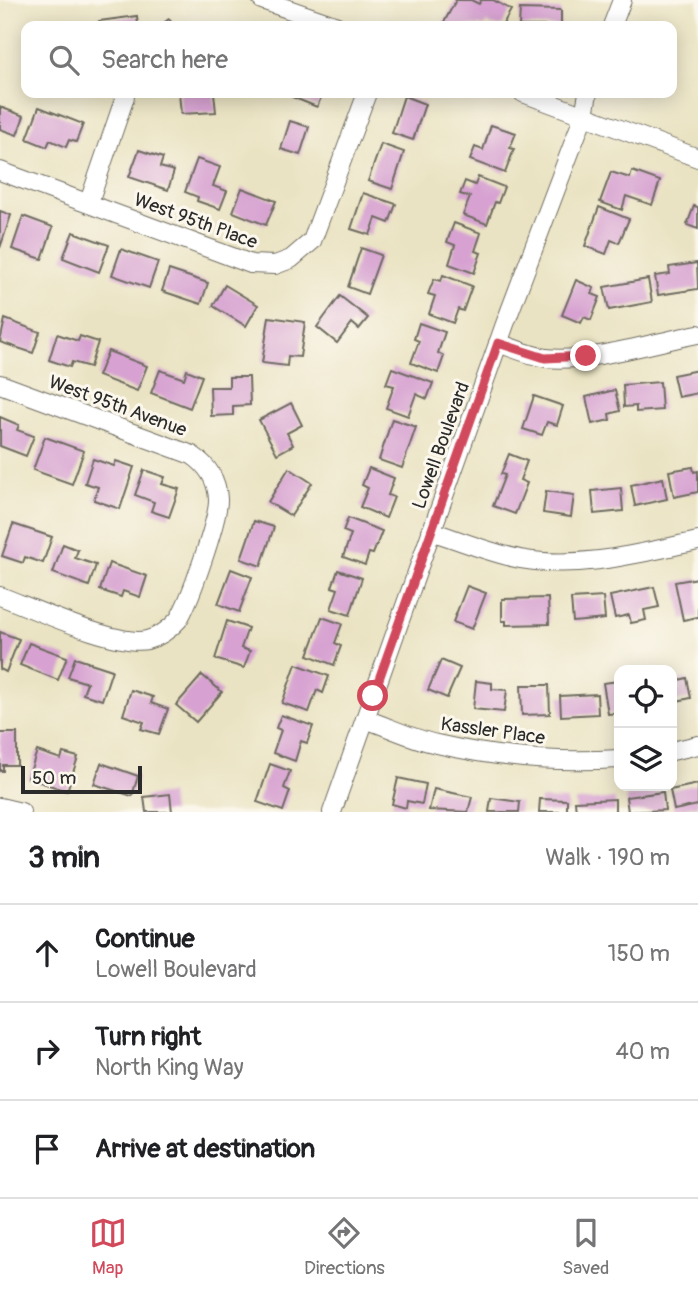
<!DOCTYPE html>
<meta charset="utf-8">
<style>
:root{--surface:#fff;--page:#f2f2f2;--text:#202124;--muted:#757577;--line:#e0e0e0;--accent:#d1495b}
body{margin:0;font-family:Pangolin,sans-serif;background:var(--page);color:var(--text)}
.controls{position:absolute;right:21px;bottom:21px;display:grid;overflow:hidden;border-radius:14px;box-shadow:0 4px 18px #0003}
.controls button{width:63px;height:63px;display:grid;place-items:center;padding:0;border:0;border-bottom:2px solid var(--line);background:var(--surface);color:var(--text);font:35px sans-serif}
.scale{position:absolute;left:21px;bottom:18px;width:121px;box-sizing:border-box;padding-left:7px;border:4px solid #2b2b2b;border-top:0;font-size:19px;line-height:24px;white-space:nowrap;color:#2b2b2b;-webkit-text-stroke:5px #fbf7ec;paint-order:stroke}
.stop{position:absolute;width:21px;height:21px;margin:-16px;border:5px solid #d1495b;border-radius:50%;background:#fff}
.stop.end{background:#d1495b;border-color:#fff;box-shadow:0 2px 7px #0008}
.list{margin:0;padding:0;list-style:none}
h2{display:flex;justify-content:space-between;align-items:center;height:91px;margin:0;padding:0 28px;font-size:30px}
h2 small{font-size:23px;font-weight:400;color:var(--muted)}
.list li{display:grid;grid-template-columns:46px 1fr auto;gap:21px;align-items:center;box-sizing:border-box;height:98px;padding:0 28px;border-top:2px solid var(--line)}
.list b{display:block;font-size:26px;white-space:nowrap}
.list p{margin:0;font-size:23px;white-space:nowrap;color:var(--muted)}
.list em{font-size:23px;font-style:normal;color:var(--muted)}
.icon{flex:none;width:38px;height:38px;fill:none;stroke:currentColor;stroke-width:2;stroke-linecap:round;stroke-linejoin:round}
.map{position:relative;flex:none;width:698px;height:812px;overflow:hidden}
.search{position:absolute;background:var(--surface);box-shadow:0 4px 18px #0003;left:21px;right:21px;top:21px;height:77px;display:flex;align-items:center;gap:18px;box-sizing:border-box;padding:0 24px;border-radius:14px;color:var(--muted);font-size:26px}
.sheet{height:385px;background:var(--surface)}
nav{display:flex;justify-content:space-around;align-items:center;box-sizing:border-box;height:98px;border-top:2px solid var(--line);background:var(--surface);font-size:19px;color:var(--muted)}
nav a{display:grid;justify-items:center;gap:4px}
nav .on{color:var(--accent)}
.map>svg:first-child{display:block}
.building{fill:#d7a2d1}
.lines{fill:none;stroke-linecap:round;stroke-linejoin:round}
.minor-casing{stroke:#6e6b60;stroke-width:20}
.minor{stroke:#fff;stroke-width:18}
.route{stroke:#d1495b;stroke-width:9}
.labels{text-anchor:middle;stroke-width:6;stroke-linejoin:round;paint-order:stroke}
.street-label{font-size:19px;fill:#2b2b2b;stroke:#fbf7ec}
</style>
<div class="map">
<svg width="698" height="812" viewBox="0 0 698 812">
<rect width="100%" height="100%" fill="#fbf7ec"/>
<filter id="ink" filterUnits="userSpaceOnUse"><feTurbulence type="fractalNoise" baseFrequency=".0143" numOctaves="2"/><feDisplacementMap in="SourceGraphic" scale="14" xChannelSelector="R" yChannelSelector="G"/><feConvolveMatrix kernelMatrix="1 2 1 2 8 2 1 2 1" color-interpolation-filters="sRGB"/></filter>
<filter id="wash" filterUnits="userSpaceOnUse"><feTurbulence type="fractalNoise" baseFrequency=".00686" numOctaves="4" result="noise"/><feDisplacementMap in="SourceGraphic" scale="28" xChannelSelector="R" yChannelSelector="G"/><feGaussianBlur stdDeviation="1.57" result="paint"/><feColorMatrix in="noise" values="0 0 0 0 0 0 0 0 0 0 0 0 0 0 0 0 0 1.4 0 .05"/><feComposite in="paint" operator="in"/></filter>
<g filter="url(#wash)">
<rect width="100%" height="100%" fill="#eae3c3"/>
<g id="blocks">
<g class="building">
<polygon points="456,0 471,0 479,4 481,0 493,0 511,10 502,26 493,26 487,22 484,26 442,26"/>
<polygon points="520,9 561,10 561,26 519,26"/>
<polygon points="137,16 138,26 100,26 99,21"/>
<polygon points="169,19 174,26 160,26"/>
<polygon points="179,93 214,93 216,112 181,114"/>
<polygon points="294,93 323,93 317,107 292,97"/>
<polygon points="404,96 425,104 413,140 392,133"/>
<polygon points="0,107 24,116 17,135 0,129"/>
<polygon points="39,107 83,124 76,142 69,140 66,147 50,140 47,147 27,139"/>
<polygon points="290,121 309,127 300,155 281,149"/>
<polygon points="491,125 516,133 510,148 514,149 505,173 470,160 475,147 483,150"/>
<polygon points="381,144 404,152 392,189 368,181"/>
<polygon points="139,150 163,158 160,167 174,171 168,190 129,177"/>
<polygon points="197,159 220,167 213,186 227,191 220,209 197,201 198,197 185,192"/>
<polygon points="632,171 660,181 652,205 626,196 622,210 600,202 611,172 630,178"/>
<polygon points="478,177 504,187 498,203 495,202 487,224 463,215 470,197 460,194 465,181 475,185"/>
<polygon points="242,188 276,201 266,225 233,212"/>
<polygon points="363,193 396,204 389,223 376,218 370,235 351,229"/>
<polygon points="694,206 698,207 698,229 687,225"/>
<polygon points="599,207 629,219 619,243 611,240 606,254 585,246"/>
<polygon points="0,211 11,215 0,248"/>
<polygon points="23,216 53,227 42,259 12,249"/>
<polygon points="454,223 481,233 475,251 481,253 474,273 449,264 455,245 447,242"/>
<polygon points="73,232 109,245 99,272 63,258"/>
<polygon points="361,248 381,255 367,294 348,287"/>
<polygon points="121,249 158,262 149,288 112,275"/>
<polygon points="697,263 698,289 658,295 655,276 670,274 669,267"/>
<polygon points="169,270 208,283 201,304 162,291"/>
<polygon points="443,275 472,286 463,311 458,309 453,323 429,314 435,296 428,294 434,279 441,281"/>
<polygon points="648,279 652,302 609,310 604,287"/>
<polygon points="576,280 594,288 592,294 600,297 591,320 584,317 581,323 562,315"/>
<polygon points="225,285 258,305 246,326 213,306"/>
<polygon points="340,296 368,318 359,329 352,323 337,343 317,327"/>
<polygon points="269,317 305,322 300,357 288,356 287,366 262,363"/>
<polygon points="5,319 40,332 33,353 0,342"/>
<polygon points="419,323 445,332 438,353 444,356 438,373 411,363 419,341 414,339"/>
<polygon points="57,334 78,341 80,336 98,342 90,367 72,362 70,367 49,360"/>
<polygon points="108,351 147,366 137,391 98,376"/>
<polygon points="392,368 433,383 427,399 416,394 408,416 386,408 394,386 386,384"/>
<polygon points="160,370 184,379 187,370 202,376 190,408 151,393"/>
<polygon points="698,370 698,393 678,397 673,375"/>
<polygon points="229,377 249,377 250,405 233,406 233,415 211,416 210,387 229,387"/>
<polygon points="660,382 662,410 636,412 636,406 624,407 623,385"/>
<polygon points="615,390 620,411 609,414 610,420 592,424 586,397"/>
<polygon points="534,396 563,406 557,425 547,422 542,435 523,429"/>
<polygon points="291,403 302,425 287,433 293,445 277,454 259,420"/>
<polygon points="0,417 19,425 17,430 34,436 26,456 0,446"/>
<polygon points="392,419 416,427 402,468 379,460"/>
<polygon points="45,437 84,451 72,484 33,470"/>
<polygon points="509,454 527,461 520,480 527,483 515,514 493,506 505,475 501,474"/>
<polygon points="93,459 114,466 116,461 134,467 120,509 94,500 98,487 85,483"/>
<polygon points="693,467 694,472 698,471 698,492 674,497 669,471"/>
<polygon points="289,468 312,483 291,516 268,502"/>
<polygon points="369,468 394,478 388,495 394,497 386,518 360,507 368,488 362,485"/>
<polygon points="144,470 165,477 162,484 179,489 169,517 151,511 154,502 135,495"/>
<polygon points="663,478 667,499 635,506 631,485"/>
<polygon points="621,488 623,511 594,514 592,491"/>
<polygon points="546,491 574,495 571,517 543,513"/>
<polygon points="348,518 382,531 373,554 369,553 365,565 343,557 351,534 343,531"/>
<polygon points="254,521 274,527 261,566 241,559"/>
<polygon points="13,524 52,537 43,563 25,557 23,563 2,556"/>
<polygon points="63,544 78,550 75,558 96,565 89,586 53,573"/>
<polygon points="109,563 147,576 140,597 123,591 121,597 100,590"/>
<polygon points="231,569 252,577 239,612 218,604"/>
<polygon points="338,570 362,578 350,615 331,609 338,589 332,587"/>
<polygon points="698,578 698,617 683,620 675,582"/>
<polygon points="467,586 486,593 472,629 453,622"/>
<polygon points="654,587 659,607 644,610 646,620 631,623 629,615 615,618 610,596"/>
<polygon points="603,597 605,619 573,622 571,599"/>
<polygon points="548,598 549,624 506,625 506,621 502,621 502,599"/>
<polygon points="322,617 342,624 335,643 341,646 334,665 308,655"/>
<polygon points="227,621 248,628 241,648 250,651 244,668 215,659"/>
<polygon points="0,632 19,639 6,672 0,669"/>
<polygon points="29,643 67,657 58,680 20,665"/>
<polygon points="75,658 112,670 102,700 83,694 87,683 68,677"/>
<polygon points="441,660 460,668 447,698 428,690"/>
<polygon points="296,664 329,676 323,693 317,690 309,712 282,703"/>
<polygon points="673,671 675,681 687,678 691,698 672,702"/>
<polygon points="202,675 222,692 196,722 176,705"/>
<polygon points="476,681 492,683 492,689 507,690 504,712 473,709"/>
<polygon points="619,681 619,713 608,714 603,683"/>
<polygon points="521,685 549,685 550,714 522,715"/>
<polygon points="131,690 153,697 151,703 168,709 159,734 141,729 144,722 123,715"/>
<polygon points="597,694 598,714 561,716 560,696"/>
<polygon points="281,715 313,726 307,743 301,741 295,761 273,753 281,730 276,728"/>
<polygon points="0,733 17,733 17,765 3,765 3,771 0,771"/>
<polygon points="37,751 61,759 63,753 78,757 67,791 28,778"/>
<polygon points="101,763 138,776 132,796 94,784"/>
<polygon points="270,764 290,771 284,788 290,791 283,811 257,802"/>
<polygon points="398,778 426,784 422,804 407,801 406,808 392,804"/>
<polygon points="698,784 698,805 674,810 670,790"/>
<polygon points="434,789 472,797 468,812 429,810"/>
<polygon points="663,792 665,810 628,812 626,797"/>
<polygon points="170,794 172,812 146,812 144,797"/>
<polygon points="491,798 520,802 519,812 489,812"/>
<polygon points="540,799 567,800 567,812 539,812"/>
<polygon points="615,799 615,812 576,812 575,801"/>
</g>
</g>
</g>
<g filter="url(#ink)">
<use href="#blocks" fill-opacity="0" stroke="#6e6b60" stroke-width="2"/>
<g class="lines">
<defs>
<g id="minor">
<polyline points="262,0 337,26"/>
<polyline points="612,26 622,0"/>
<polyline points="523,93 698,158"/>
<polyline points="0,171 251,264 275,265 291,259 312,241 367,93"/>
<polyline points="89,202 125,97"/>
<path d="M498,343C513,348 529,355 546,358C587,363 656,342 698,334"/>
<path d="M0,384L192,455C207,465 217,480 218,499C219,518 189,604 178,620C170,629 159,637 147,640C117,647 32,608 0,596"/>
<path d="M431,531C461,541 490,553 520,559C580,570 640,553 698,541"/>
<path d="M365,719C389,727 412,739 437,744C497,758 558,763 619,759"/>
<polyline points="672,751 698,745"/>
<polyline points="0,807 21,812"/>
<polyline points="332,812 505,324 584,115 588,93"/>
</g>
</defs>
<use href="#minor" class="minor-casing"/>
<use href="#minor" class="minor"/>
</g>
</g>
<g class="lines" filter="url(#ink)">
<polyline class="route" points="373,696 498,343 545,358 586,356"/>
</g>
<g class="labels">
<g class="street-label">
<text transform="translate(196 220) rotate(20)" y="7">West 95th Place</text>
<text transform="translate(118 405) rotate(20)" y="7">West 95th Avenue</text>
<text transform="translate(440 445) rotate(-70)" y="7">Lowell Boulevard</text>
<text transform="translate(493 730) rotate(8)" y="7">Kassler Place</text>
</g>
</g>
</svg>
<div class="controls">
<button><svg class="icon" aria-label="locate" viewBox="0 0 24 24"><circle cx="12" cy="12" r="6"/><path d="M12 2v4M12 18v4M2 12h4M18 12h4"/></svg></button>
<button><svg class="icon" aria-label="layers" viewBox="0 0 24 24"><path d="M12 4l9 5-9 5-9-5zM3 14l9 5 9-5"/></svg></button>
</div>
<div class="scale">50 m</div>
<div class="stop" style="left:373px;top:696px"></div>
<div class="stop end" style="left:586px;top:356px"></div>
<div class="search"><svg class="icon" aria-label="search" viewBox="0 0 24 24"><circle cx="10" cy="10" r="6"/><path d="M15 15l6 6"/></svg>Search here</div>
</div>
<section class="sheet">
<h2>3 min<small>Walk · 190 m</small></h2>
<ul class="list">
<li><svg class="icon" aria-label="ahead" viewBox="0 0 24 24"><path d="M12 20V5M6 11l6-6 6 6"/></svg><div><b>Continue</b><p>Lowell Boulevard</p></div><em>150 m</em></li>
<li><svg class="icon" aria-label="right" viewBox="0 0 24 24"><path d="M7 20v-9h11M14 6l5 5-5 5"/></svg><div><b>Turn right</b><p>North King Way</p></div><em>40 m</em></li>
<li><svg class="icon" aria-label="arrive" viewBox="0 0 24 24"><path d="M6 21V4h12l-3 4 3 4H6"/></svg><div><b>Arrive at destination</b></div></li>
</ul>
</section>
<nav>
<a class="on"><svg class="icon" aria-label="map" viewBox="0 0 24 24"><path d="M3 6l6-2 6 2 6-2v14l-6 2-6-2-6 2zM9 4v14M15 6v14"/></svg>Map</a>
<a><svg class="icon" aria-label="directions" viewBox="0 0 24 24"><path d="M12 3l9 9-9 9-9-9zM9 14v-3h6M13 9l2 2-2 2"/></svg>Directions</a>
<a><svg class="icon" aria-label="saved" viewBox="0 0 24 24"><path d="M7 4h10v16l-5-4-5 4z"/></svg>Saved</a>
</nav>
